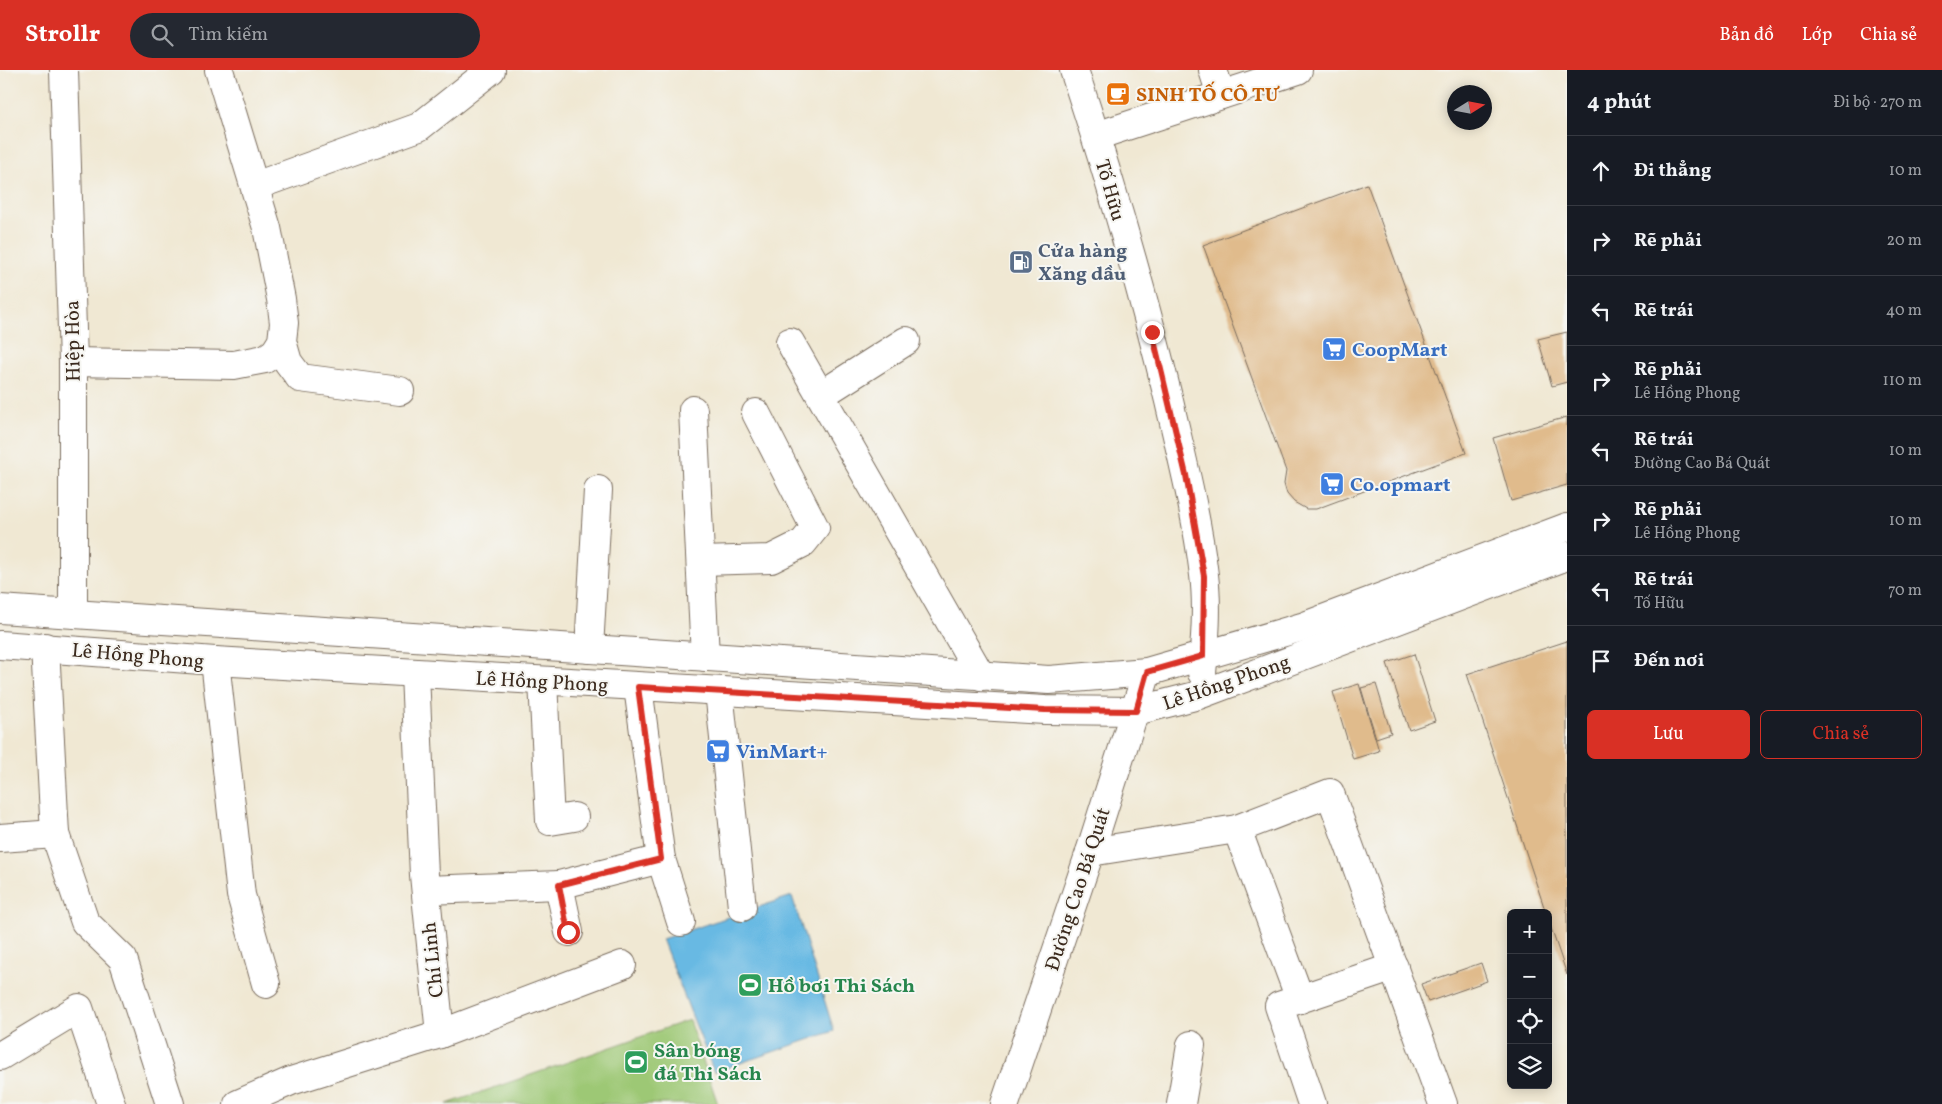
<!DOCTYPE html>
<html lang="vi">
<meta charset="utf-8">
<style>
:root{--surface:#171b24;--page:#242831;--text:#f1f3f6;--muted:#9ea1a6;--line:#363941;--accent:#d93025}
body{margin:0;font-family:Vollkorn,serif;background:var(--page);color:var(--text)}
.controls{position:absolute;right:15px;bottom:15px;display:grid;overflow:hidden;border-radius:8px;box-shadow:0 2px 12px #0003}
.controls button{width:45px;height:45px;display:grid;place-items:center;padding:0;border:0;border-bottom:1px solid var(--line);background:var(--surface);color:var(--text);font:25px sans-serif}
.compass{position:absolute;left:1447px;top:15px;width:45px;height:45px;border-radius:50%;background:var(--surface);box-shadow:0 2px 12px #0003;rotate:79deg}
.stop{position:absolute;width:15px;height:15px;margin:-11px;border:4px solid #d93025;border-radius:50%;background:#fff}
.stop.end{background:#d93025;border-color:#fff;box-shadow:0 1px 5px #0008}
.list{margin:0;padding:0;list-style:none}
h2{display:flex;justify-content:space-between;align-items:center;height:65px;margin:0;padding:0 20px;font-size:21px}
h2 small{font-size:16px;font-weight:400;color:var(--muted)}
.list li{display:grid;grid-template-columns:32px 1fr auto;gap:15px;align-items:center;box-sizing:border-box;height:70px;padding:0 20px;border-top:1px solid var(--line)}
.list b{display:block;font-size:19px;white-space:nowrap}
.list p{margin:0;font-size:16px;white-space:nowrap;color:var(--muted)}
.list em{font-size:16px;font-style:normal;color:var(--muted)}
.actions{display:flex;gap:10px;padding:15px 20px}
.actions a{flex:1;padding:11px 0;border:1px solid var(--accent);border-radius:8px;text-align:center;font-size:18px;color:var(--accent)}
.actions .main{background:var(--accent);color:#fff}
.icon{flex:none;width:28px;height:28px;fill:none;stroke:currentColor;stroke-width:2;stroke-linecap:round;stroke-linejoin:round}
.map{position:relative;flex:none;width:1567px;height:1034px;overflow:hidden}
header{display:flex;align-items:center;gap:30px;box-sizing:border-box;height:70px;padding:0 25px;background:var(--accent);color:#fff}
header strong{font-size:24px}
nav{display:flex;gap:28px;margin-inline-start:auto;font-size:18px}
.search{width:350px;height:45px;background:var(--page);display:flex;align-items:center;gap:12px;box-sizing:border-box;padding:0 18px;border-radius:28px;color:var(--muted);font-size:19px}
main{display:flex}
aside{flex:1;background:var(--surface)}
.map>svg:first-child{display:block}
.green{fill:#9dc875;stroke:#6c794a}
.water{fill:#68b9e3;stroke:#527280}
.building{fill:#e0bb8c}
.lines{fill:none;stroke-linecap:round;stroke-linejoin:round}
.minor-casing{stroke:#7a6c5d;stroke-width:30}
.major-casing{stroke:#7a6c5d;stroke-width:30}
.minor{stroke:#fff;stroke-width:28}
.major{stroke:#fff;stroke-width:28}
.route{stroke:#d93025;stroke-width:6}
.labels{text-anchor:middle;stroke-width:4;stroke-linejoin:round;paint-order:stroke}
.food-label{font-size:20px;font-weight:bold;fill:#c56008;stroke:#f6f6f2;text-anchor:start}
.street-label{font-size:20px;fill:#3b2a1e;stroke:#f6f6f2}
.service-label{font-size:20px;font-weight:bold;fill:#4e5e75;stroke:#f6f6f2;text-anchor:start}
.shop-label{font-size:20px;font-weight:bold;fill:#366cbe;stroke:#f6f6f2;text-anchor:start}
.leisure-label{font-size:20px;font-weight:bold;fill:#27864d;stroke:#f6f6f2;text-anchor:start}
</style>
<header>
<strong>Strollr</strong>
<div class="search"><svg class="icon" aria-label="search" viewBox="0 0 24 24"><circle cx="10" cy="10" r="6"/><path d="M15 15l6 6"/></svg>Tìm kiếm</div>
<nav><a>Bản đồ</a><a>Lớp</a><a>Chia sẻ</a></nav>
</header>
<main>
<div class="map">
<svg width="1567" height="1034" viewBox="0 0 1567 1034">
<rect width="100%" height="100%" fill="#f6f6f2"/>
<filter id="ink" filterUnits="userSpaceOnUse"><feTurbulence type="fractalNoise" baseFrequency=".02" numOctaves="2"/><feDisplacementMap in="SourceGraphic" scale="10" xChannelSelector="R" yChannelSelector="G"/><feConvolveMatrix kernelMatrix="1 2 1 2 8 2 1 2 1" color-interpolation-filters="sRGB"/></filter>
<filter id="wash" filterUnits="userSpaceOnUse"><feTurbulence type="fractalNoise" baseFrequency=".0096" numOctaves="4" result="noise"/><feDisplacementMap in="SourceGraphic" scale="20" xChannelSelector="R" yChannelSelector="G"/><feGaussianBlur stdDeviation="1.12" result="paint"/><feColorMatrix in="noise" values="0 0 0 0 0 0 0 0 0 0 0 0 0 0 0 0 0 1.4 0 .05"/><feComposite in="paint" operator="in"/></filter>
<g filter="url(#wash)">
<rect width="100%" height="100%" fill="#f0e8d3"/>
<polygon class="green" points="689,950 718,1034 447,1034"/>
<polygon class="water" points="792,826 834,961 714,1002 662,869"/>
<g id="blocks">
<g class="building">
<polygon points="1367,114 1466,383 1316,439 1306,439 1294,432 1287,424 1284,414 1286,401 1203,175"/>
<polygon points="1567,262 1567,312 1552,316 1538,269"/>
<polygon points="1567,347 1567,415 1511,431 1493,368"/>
<polygon points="1567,571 1567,905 1548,849 1548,843 1546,843 1467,604"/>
<polygon points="1414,584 1435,651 1409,660 1387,593"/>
<polygon points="1359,614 1379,681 1353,689 1333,622"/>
<polygon points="1376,614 1391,663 1376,668 1361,618"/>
<polygon points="1481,893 1487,911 1428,932 1421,914"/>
</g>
</g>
</g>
<g filter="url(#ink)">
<use href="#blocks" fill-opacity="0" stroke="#7a6c5d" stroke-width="1"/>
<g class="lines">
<defs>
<g id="minor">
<polyline points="64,0 73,292 73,542"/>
<polyline points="1213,0 1221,25"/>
<polyline points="1096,66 1298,0"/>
<polyline points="255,116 419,57 491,0"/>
<polyline points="282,271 288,292 300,308 400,321"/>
<polyline points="790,272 981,606"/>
<polyline points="73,292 234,295 265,289 275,282 282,271 284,253 281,229 267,158 219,0"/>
<polyline points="821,325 906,271"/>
<polyline points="693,340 705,587"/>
<polyline points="701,491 771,489 803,473 815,458 756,343"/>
<polyline points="45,577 55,764 85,852 123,889 170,1034"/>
<polyline points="589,579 598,420"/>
<polyline points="215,591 241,825 266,914"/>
<polyline points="543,611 550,751 574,747"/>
<polyline points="638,617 661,789 681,852"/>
<polyline points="719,621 742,837"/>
<polyline points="1237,759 1300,929"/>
<polyline points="0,768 55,764"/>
<polyline points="1090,782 1237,759 1330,723 1443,1034"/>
<polyline points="559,815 569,862"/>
<polyline points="426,820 559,815 661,789"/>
<polyline points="440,964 622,895"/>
<polyline points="0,986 79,938 111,1034"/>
<polyline points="238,1034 291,1011 440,964 424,805 415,604"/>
<polyline points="1005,1034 1090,782 1147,602"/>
<polyline points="1181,1034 1191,975"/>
<polyline points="1312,1034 1279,936 1394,897"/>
</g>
<g id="major">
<path d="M1074,0C1110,109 1142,219 1169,331C1182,388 1197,446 1204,505C1208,537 1205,572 1202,603"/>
<polyline points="0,539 1049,610 1147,602 1302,557 1567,457"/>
<polyline points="0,575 215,591 1045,640 1136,641 1199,625 1567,486"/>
</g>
</defs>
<use href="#minor" class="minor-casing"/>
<use href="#major" class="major-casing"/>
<use href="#minor" class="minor"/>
<use href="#major" class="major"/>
</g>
</g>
<g class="lines" filter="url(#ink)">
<polyline class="route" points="568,862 559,815 661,789 638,617 1045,640 1136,641 1147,602 1203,586 1204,506 1186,405 1152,262"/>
</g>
<defs>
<symbol id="cafe-square" viewBox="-11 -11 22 22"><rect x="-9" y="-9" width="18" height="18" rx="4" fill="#e8710a" stroke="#f6f6f2"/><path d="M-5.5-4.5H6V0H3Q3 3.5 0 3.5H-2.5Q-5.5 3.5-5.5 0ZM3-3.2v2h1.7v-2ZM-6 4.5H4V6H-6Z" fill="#fff"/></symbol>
<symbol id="fuel-square" viewBox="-11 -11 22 22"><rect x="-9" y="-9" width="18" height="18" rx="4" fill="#5c6f8a" stroke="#f6f6f2"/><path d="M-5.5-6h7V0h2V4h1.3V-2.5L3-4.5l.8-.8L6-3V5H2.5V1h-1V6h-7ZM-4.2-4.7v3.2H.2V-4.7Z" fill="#fff"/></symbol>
<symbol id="supermarket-square" viewBox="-11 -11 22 22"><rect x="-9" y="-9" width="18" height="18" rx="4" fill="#3f7fe0" stroke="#f6f6f2"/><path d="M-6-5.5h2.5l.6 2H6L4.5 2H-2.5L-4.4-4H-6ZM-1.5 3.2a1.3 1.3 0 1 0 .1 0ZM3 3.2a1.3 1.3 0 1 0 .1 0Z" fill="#fff"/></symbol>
<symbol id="stadium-square" viewBox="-11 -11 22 22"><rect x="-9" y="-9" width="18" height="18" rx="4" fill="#2e9e5b" stroke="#f6f6f2"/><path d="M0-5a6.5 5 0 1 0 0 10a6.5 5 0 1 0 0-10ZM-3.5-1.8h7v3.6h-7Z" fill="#fff"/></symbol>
</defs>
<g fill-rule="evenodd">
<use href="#cafe-square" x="1104" y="10" width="28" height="28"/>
<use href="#fuel-square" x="1007" y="178" width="28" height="28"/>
<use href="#supermarket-square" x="1320" y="265" width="28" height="28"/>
<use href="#supermarket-square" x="1318" y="400" width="28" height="28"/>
<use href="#supermarket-square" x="704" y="667" width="28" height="28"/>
<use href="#stadium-square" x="736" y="901" width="28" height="28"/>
<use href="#stadium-square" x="622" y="978" width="28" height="28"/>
</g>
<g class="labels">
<g class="food-label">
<text x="1136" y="31">SINH TỐ CÔ TƯ</text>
</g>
<g class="street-label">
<text transform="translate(1111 120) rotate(74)" y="7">Tố Hữu</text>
<text transform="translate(72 271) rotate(-91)" y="7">Hiệp Hòa</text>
<text transform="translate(138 585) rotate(5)" y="7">Lê Hồng Phong</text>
<text transform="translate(542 611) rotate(3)" y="7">Lê Hồng Phong</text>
<text transform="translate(1226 612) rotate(-19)" y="7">Lê Hồng Phong</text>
<text transform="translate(1077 819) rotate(-72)" y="7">Đường Cao Bá Quát</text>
<text transform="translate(432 890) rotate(-96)" y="7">Chí Linh</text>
</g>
<g class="service-label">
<text x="1038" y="187">Cửa hàng<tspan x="1038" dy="23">Xăng dầu</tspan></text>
</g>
<g class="shop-label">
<text x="1352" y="286">CoopMart</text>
<text x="1350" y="421">Co.opmart</text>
<text x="736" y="688">VinMart+</text>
</g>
<g class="leisure-label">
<text x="768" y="922">Hồ bơi Thi Sách</text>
<text x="654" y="987">Sân bóng<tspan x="654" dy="23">đá Thi Sách</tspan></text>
</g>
</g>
</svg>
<div class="controls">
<button>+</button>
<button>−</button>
<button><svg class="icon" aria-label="locate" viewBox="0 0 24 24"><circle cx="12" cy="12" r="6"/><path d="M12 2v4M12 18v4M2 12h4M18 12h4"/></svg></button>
<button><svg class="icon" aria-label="layers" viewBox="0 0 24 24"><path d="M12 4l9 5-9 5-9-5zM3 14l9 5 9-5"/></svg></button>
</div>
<svg class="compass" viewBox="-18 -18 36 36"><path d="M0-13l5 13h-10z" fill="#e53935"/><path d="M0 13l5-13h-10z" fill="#9ea1a6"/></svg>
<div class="stop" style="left:568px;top:862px"></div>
<div class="stop end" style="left:1152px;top:262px"></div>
</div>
<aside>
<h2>4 phút<small>Đi bộ · 270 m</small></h2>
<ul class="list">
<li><svg class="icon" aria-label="ahead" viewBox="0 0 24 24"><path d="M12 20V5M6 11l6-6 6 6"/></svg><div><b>Đi thẳng</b></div><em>10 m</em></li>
<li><svg class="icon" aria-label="right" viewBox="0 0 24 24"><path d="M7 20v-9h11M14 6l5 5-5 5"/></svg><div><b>Rẽ phải</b></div><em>20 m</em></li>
<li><svg class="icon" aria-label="left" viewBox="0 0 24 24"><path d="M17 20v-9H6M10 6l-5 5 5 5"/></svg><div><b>Rẽ trái</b></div><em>40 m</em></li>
<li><svg class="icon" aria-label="right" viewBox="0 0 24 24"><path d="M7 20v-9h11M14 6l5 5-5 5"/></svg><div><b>Rẽ phải</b><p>Lê Hồng Phong</p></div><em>110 m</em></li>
<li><svg class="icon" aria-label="left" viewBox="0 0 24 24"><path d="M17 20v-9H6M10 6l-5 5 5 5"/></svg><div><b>Rẽ trái</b><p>Đường Cao Bá Quát</p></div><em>10 m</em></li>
<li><svg class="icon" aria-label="right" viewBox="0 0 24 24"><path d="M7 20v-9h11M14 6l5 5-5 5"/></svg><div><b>Rẽ phải</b><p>Lê Hồng Phong</p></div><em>10 m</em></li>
<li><svg class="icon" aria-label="left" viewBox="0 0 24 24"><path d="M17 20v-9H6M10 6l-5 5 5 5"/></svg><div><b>Rẽ trái</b><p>Tố Hữu</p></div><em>70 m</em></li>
<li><svg class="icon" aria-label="arrive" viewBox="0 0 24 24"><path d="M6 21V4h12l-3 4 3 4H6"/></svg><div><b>Đến nơi</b></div></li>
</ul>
<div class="actions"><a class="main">Lưu</a><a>Chia sẻ</a></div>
</aside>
</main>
